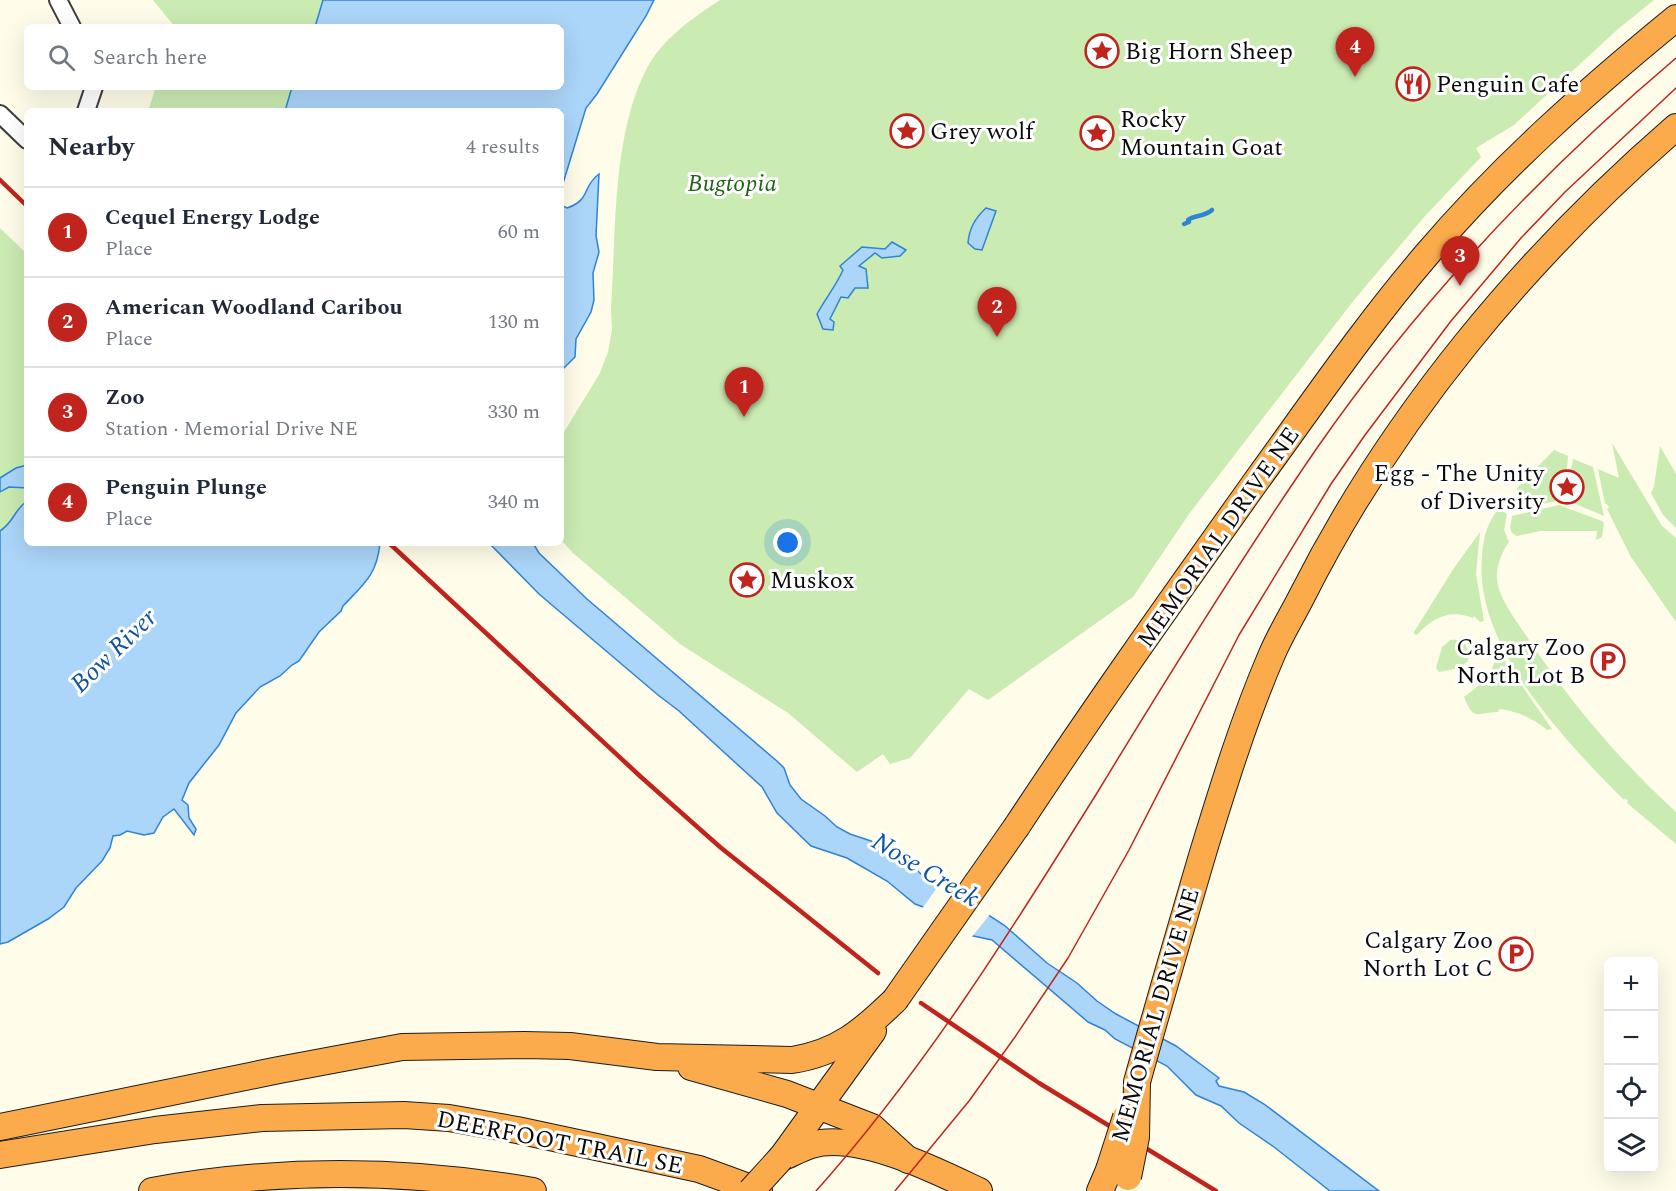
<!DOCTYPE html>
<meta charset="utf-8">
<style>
:root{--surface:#fff;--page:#f6f6f7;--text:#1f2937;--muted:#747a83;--line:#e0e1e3;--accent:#c1241d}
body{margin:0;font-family:Spectral,serif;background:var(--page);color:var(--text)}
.controls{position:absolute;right:18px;bottom:18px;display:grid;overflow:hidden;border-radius:9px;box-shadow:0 6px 24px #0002}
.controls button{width:54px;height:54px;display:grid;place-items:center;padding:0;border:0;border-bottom:2px solid var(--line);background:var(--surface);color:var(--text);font:30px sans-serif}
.you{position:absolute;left:788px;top:543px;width:21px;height:21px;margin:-15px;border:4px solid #fff;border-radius:50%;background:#1a73e8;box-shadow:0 0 0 9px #1a73e833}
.badge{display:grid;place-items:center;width:39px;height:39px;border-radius:50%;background:var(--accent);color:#fff;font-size:20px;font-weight:700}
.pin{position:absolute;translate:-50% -50px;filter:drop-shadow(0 2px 3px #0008)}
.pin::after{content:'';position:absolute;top:32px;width:21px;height:18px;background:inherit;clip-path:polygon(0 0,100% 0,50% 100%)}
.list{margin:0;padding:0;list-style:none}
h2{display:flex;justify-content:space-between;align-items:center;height:78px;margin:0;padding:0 24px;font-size:26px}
h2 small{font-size:20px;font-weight:400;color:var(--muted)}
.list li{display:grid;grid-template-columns:39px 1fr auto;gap:18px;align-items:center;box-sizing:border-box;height:90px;padding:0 24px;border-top:2px solid var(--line)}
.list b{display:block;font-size:22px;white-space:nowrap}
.list p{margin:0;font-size:20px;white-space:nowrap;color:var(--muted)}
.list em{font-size:20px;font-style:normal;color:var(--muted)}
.icon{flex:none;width:33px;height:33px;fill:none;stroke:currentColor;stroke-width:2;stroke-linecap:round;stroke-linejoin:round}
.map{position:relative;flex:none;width:1676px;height:1191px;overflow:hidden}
.search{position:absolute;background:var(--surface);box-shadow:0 6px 24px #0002;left:24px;top:24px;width:540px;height:66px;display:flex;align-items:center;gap:15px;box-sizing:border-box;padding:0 21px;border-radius:9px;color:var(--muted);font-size:22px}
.panel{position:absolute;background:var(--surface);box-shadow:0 6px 24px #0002;left:24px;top:108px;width:540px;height:438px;border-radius:9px}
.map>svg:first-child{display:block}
.green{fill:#caebb2}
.water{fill:#abd5f9;stroke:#2f84d3;stroke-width:1.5}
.pier{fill:#fffde9}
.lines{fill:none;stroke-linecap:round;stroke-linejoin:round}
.stream{stroke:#2f84d3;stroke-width:4.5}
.minor-casing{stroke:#3e3e3e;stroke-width:20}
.highway-casing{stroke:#1c1c1c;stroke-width:28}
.minor{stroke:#fff;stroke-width:16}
.highway{stroke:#fbab4b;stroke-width:26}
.tram{stroke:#c1241d;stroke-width:1.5}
.rail{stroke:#c1241d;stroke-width:4.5}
.highway-bridge-casing{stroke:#1c1c1c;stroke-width:28;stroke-linecap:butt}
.highway-bridge{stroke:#fbab4b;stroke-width:26}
.labels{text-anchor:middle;stroke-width:6;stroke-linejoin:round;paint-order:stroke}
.poi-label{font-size:24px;fill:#0b0b0b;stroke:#fff;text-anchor:start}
.park-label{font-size:24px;font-style:italic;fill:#226519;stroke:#fff}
.street-label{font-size:24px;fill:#0b0b0b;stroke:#fff}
.water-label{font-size:26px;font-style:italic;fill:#1055a1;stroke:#fff}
</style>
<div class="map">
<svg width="1676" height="1191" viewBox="0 0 1676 1191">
<rect width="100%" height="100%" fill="#fffde9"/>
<g class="green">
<polygon points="153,0 323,0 315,27 175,27"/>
<path d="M720,0H1654L1618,29L1514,125L1476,148L1481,157L1425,216L1354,300L1189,514L1133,597L988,700L969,689L910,758L890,764L883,754L857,772L788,713L680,644L573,553L561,540V437L600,373L608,352L612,330L611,308C616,234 612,134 647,68C662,39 694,17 720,0Z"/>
<polygon points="156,87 292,87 285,111 148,111"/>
<polygon points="0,228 27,254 27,516 0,543"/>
<polygon points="1612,443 1662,526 1676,538 1676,622 1631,557 1607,509 1609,508 1607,504 1605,504 1598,469 1619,478"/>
<polygon points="1660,446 1676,474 1676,528 1663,515 1651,493 1654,486"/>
<polygon points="1554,450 1568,456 1567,468 1561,498 1557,501 1513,510 1517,488"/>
<polygon points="1573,459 1593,467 1604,516 1566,500"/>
<polygon points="1559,505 1602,521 1604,523 1602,537 1596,540 1597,531 1540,531 1517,536 1512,533 1510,528 1512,516"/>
<path d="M1498,509L1507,514L1504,530L1509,542C1501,553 1494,571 1498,585C1501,601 1518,623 1527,637C1570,702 1619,760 1676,812V844L1627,803L1628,801L1625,798L1624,800C1565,741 1473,645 1482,556C1484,536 1486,526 1498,509Z"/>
<path d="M1480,532L1476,574L1484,621L1480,622L1474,616L1473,618C1450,609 1433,617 1417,635L1414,634V632L1454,568Z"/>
<path d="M1450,640C1463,638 1471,647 1468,661L1459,668L1439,672L1436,668L1442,647Z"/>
<path d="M1499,655L1501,656L1552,729L1547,730C1533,718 1517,711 1499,709L1498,712C1474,713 1474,721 1464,697C1479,686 1492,676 1496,657Z"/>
</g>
<g class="water">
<path d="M323,0H654L646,16L597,94L586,108L561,190L563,206L567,208C591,200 582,186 599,174L596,236L599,252L593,273L594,300L591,312L576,339L575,357L561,371V111H285L292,87H561V27H315Z"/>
<path d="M986,208L996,211L982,250L975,249L968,243C969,228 976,217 986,208Z"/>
<path d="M892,242L906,250L900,256L882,258L875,253L859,266L866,269L868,288H855L848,298L841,297L830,319L834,322L833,330L823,329L817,314C825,299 836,286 843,270L840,266L862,247L885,249Z"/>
<polygon points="27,465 27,488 9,487 0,492 0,478 16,468"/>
<path d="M27,501V543H380C377,575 364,584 343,606L341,611L319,632L299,661L292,665L280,676L260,687L236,713L219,745L189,783L182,800L188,805L189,818L196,829L194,835L174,809L163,817L154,833L144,835L127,831L120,835L113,836L110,848L102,861L76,888L64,907L48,919L8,942L0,944V531C14,522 14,510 27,501Z"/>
<polygon points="489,543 533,543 539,553 587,599 778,762 784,768 790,785 801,799 825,816 837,827 850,834 871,841 912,865 932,885 979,909 1004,925 1047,963 1077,983 1097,1001 1116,1014 1176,1046 1219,1078 1216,1081 1219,1086 1244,1092 1264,1104 1379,1191 1330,1191 1274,1147 1239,1123 1221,1106 1196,1095 1167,1066 1115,1039 1105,1030 1088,1022 992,940 964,934 926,908 915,904 887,881 847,858 811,846 777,813 762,787 679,711 658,695 539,594"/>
</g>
<polygon class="pier" points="939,885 991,913 971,938 949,931 921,910"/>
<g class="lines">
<path class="stream" d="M1184,224L1189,222L1188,220C1194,215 1204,217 1212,210"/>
<defs>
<g id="minor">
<polyline points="58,0 72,27"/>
<polyline points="86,111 94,87"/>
<polyline points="0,114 27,140"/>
</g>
<g id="highway">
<path d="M1017,826C1094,709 1176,594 1257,480C1313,403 1366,325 1428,253C1502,166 1588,90 1676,18"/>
<polyline points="691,1067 787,1094 872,1127 908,1160"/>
<path d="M1137,1082C1158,1006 1180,931 1202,856C1223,787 1244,719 1272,654C1281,633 1293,614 1303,594C1393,416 1526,257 1676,127"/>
<path d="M0,1127L279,1070L402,1047L524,1045L570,1046L657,1057L792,1060C838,1053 863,1031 895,1000"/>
<polyline points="0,1155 155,1130 262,1118 404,1115 449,1118 517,1130 699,1169 759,1191"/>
<polyline points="782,1157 873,1031"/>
<path d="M781,1158C791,1154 801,1148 811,1145C858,1131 937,1171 979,1191"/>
<path d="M152,1191C278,1168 406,1169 533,1191"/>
<polyline points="1100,1191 1109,1170"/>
</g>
</defs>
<use href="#minor" class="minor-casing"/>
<use href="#highway" class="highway-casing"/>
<use href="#minor" class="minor"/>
<use href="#highway" class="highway"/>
<g class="tram">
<path d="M816,1191C925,1069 1011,931 1097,793C1168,676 1240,560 1317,448C1420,300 1539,174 1676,58"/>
<polyline points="895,1191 969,1101 1015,1037 1068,958 1129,850 1239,635 1331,484 1365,435 1451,321 1521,238 1565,192 1676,88"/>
</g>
<g class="rail">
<polyline points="0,180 27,206"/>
<polyline points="389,543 641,777 720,847 878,973"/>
<polyline points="921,1003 1039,1083 1216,1191"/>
</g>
<defs>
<g id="highway-bridge">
<polyline points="895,1000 1017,826"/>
<polyline points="1109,1170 1126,1117"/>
<polyline points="1128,1177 1136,1137 1137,1082"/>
<polyline points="751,1191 781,1158"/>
</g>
</defs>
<use href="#highway-bridge" class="highway-bridge-casing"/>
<use href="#highway-bridge" class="highway-bridge"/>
</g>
<defs>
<symbol id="sight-ring" viewBox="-11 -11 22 22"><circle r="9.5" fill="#fff" stroke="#c1241d" stroke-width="1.5"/><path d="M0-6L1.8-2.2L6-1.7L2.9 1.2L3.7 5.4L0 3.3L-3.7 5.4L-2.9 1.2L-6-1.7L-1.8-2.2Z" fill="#c1241d"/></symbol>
<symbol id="restaurant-ring" viewBox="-11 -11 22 22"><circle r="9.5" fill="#fff" stroke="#c1241d" stroke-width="1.5"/><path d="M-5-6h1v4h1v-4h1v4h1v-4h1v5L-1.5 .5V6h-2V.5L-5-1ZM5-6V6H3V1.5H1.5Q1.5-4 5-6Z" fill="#c1241d"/></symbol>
<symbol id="parking-ring" viewBox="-11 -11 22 22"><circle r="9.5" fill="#fff" stroke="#c1241d" stroke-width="1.5"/><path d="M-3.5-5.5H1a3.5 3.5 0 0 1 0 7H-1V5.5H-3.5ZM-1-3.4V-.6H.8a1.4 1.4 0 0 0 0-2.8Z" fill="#c1241d"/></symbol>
</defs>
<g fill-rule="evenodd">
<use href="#sight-ring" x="1083" y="32" width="38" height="38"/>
<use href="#restaurant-ring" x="1394" y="65" width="38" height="38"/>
<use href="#sight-ring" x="888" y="112" width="38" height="38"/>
<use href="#sight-ring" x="1078" y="114" width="38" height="38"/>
<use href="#sight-ring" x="1548" y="468" width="38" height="38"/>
<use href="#sight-ring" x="728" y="561" width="38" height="38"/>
<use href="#parking-ring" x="1589" y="642" width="38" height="38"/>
<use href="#parking-ring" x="1497" y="935" width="38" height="38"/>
</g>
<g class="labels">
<g class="poi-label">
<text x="1125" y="59">Big Horn Sheep</text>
<text x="1436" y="92">Penguin Cafe</text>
<text x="1120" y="127">Rocky<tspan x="1120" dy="28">Mountain Goat</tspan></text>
<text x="930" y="139">Grey wolf</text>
<text x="1544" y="481" text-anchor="end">Egg - The Unity<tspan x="1544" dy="28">of Diversity</tspan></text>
<text x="770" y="588">Muskox</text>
<text x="1585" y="655" text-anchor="end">Calgary Zoo<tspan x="1585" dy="28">North Lot B</tspan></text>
<text x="1493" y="948" text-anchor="end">Calgary Zoo<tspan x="1493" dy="28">North Lot C</tspan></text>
</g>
<g class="park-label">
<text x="732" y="191">Bugtopia</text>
</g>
<g class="street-label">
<text transform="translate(1218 537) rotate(-55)" y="8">MEMORIAL DRIVE NE</text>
<text transform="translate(1155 1015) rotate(-74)" y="8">MEMORIAL DRIVE NE</text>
<text transform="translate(560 1142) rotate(11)" y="8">DEERFOOT TRAIL SE</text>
</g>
<g class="water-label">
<text transform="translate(113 650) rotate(-44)" y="9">Bow River</text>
<text transform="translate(926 869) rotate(31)" y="9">Nose Creek</text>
</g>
</g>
</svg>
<div class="controls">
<button>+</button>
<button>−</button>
<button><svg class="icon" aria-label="locate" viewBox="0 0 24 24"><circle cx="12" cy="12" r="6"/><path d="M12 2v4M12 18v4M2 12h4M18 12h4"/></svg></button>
<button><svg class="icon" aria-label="layers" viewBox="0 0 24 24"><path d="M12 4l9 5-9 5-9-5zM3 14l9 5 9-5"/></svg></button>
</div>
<div class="you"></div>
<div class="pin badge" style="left:744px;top:417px">1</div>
<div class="pin badge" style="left:997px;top:337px">2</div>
<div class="pin badge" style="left:1460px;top:286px">3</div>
<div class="pin badge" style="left:1355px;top:77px">4</div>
<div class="search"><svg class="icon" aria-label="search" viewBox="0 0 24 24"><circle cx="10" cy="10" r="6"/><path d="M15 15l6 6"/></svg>Search here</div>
<section class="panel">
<h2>Nearby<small>4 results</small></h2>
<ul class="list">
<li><span class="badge">1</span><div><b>Cequel Energy Lodge</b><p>Place</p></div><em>60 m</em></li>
<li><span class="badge">2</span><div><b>American Woodland Caribou</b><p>Place</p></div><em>130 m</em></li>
<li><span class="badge">3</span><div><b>Zoo</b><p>Station · Memorial Drive NE</p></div><em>330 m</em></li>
<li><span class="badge">4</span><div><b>Penguin Plunge</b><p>Place</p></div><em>340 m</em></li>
</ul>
</section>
</div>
